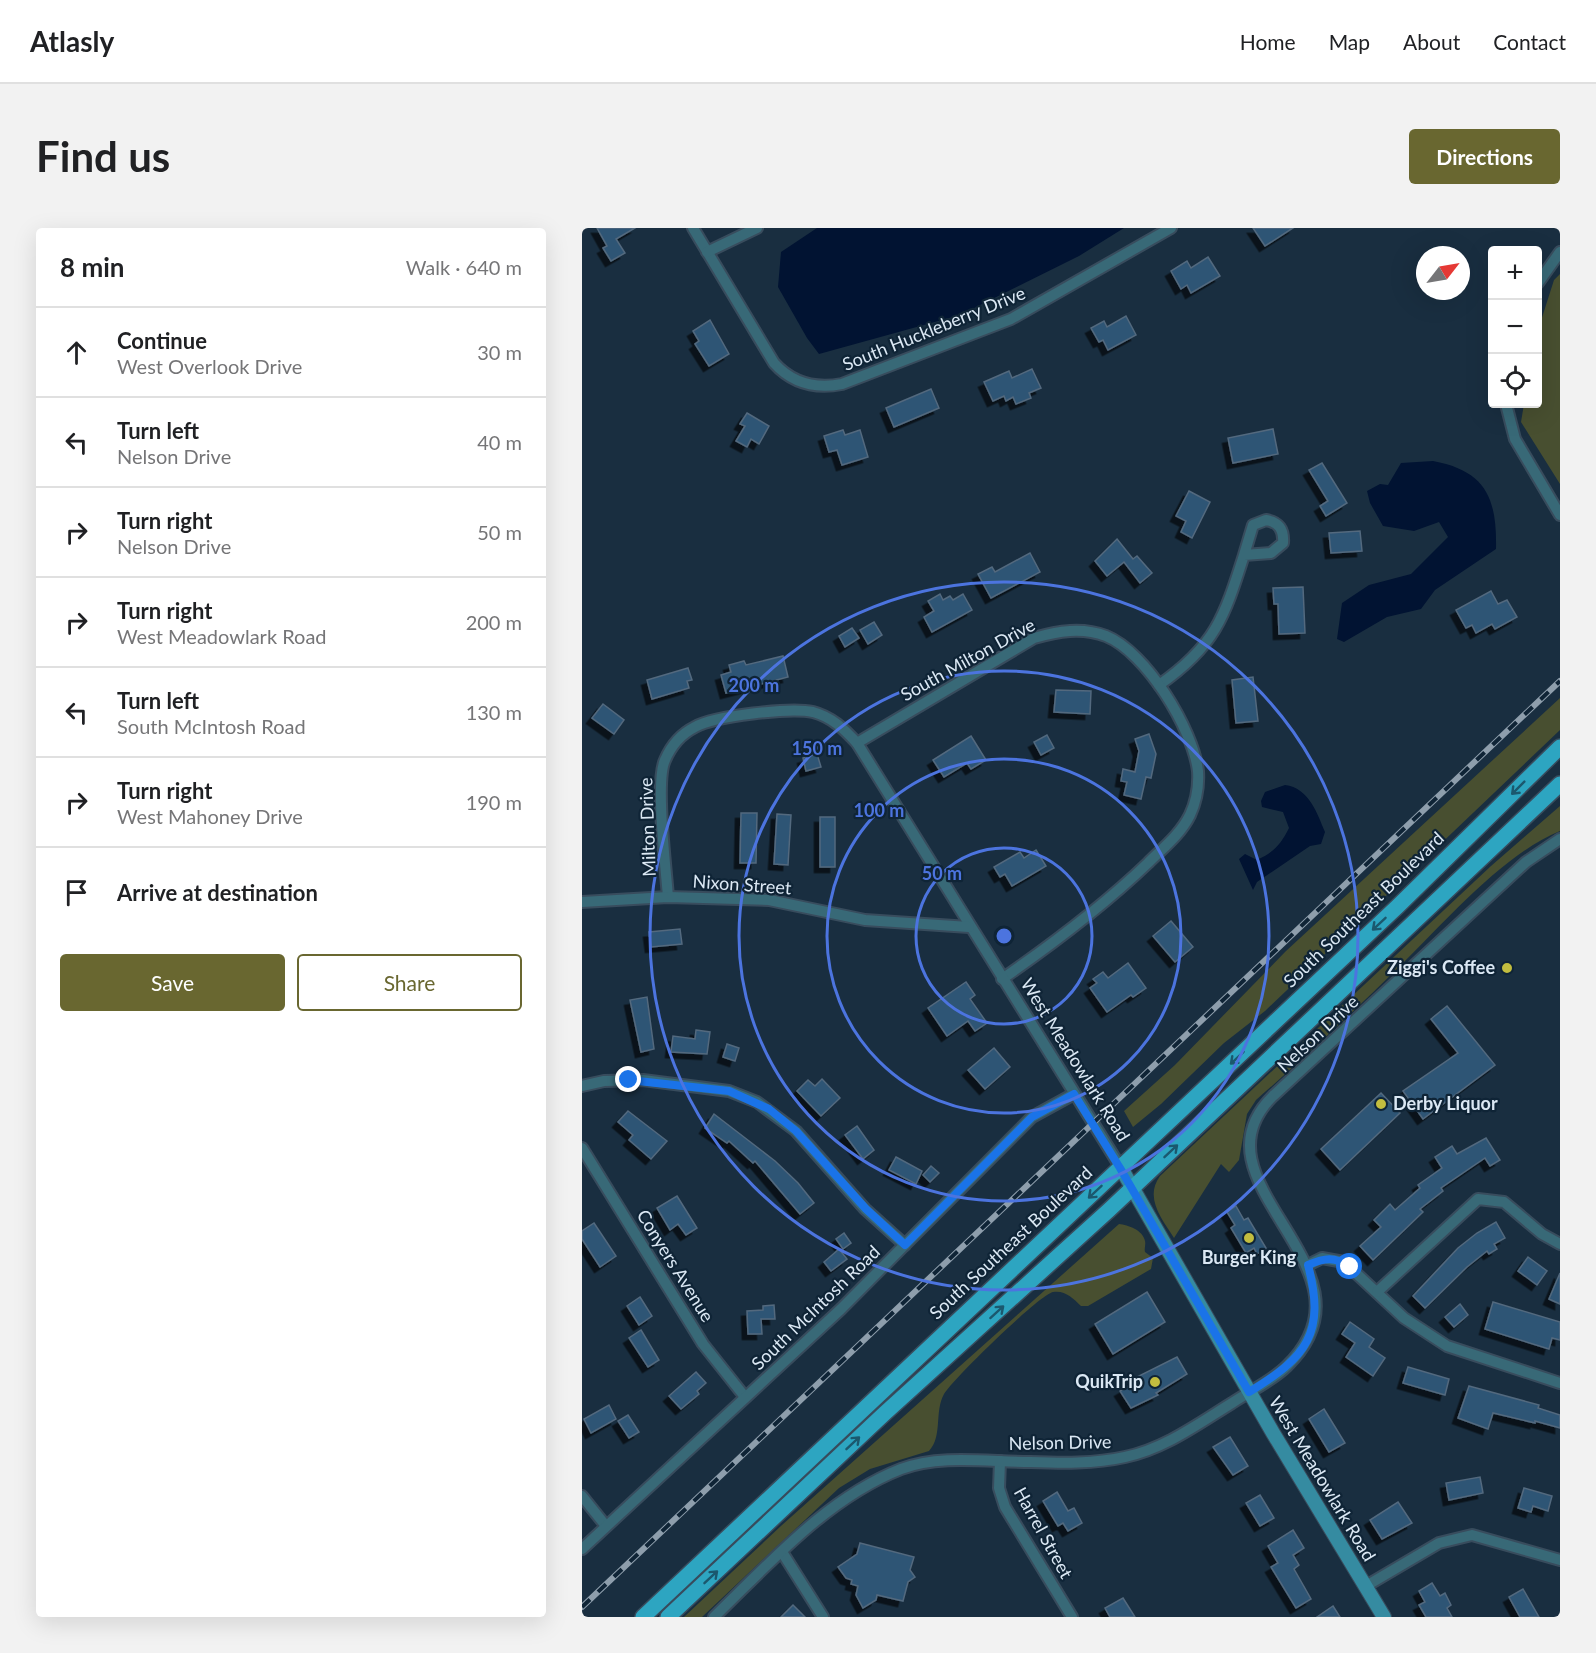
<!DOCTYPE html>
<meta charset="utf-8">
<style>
:root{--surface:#fff;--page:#f2f2f2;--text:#202124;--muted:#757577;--line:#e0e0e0;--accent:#696730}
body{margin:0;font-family:Lato,sans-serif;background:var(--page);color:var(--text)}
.controls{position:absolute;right:18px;top:18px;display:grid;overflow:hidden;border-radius:6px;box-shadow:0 6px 24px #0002}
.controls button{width:54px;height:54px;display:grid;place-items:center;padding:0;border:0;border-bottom:2px solid var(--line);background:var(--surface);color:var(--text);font:30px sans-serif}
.compass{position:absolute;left:834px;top:18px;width:54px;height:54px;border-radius:50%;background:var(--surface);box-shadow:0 6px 24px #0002;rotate:59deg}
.stop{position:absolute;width:18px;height:18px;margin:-14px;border:4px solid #1a73e8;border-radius:50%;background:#fff}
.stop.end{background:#1a73e8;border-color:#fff;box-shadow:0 2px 6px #0008}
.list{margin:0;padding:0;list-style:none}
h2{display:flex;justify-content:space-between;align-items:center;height:78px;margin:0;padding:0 24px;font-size:26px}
h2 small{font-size:20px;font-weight:400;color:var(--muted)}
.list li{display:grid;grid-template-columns:39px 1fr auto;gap:18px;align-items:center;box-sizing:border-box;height:90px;padding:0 24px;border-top:2px solid var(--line)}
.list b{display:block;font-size:22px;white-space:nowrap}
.list p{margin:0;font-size:20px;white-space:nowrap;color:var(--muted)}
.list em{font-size:20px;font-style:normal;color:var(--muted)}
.actions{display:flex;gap:12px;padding:18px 24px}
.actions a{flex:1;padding:14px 0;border:2px solid var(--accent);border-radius:6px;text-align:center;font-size:21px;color:var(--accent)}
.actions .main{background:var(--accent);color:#fff}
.icon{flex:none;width:33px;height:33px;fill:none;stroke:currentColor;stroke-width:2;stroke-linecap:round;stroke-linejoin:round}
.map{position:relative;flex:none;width:978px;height:1389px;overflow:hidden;border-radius:6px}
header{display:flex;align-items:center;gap:36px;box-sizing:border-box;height:84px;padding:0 30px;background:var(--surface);border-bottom:2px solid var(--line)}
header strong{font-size:28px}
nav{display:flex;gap:33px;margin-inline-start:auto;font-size:21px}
.intro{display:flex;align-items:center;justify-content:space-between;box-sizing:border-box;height:144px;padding:0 36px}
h1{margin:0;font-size:42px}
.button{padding:15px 27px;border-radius:6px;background:var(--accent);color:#fff;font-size:21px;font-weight:700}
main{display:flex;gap:36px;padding:0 36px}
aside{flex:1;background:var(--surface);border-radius:6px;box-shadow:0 6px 24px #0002}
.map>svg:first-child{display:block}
.green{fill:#484f30}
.water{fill:#011332}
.building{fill:#2f5474;stroke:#52697e;stroke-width:1.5;filter:url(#shadow)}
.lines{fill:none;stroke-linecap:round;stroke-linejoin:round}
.street-casing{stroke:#384c5d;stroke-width:14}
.secondary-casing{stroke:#384c5d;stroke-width:16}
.primary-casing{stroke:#384c5d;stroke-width:18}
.street{stroke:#386977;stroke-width:10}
.secondary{stroke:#358ba1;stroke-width:14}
.primary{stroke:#2da5c1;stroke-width:15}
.rail-casing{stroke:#8e9eac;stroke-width:6}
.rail{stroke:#0f2436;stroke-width:4;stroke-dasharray:11;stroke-linecap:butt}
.oneway{stroke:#1b586e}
.route{stroke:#1a73e8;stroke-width:8}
.ring{fill:none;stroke:#4c74df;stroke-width:3}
.poi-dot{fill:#c2bd3f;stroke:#0f2436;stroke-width:2}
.labels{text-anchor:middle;stroke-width:4.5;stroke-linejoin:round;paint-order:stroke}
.street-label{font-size:18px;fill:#dbe8f4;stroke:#0f2436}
.poi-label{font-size:18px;font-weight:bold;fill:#dbe8f4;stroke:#0f2436;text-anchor:end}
.centre{fill:#4c74df;stroke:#0f2436;stroke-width:3}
.ring-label{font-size:18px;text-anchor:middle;font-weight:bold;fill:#4c74df;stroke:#0f2436;stroke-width:4.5;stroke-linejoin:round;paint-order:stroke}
</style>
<header>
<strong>Atlasly</strong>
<nav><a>Home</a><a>Map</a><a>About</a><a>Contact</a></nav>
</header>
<div class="intro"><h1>Find us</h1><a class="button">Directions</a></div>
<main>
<aside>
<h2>8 min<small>Walk · 640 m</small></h2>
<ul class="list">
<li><svg class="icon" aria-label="ahead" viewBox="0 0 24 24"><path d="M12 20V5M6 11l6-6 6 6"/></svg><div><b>Continue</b><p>West Overlook Drive</p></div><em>30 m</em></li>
<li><svg class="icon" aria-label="left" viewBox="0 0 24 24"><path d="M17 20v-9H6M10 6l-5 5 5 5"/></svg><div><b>Turn left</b><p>Nelson Drive</p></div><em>40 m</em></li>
<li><svg class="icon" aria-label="right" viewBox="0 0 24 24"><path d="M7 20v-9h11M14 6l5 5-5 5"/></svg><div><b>Turn right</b><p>Nelson Drive</p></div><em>50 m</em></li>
<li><svg class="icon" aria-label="right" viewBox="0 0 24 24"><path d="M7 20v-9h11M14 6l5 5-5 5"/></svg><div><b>Turn right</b><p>West Meadowlark Road</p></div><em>200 m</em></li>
<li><svg class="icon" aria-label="left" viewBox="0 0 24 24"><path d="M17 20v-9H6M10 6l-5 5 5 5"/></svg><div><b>Turn left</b><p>South McIntosh Road</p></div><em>130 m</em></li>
<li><svg class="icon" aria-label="right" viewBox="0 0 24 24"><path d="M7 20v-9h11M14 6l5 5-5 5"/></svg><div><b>Turn right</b><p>West Mahoney Drive</p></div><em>190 m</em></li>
<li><svg class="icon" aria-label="arrive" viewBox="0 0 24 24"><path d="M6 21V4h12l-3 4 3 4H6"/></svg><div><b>Arrive at destination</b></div></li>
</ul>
<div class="actions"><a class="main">Save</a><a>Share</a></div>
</aside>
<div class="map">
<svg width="978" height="1389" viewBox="0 0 978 1389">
<defs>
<filter id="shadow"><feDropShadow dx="-5.5" dy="5.5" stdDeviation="0" flood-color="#0009"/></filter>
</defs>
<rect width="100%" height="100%" fill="#192e40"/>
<g class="green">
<polygon points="978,46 978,256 939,194 942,176 956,176 956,102 972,52"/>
<polygon points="978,470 978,502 683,783 642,815 579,876 551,899 542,883 593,837 704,723"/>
<path d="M978,578V603C921,626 862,695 818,738C771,784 723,829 674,872L665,886L657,932L647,944L639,936L592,1010C580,991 562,970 578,948L909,638Z"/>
<path d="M537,996C546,997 561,1002 563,1013C564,1017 562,1020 563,1024L571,1030L569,1041L506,1078H499C491,1070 483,1062 471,1064C457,1067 371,1151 362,1166C352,1184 361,1208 347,1223L288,1241L257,1260L120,1389H102L200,1297Z"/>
</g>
<g class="water">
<polygon points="235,0 542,0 497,28 378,87 237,126 225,110 196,59 199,24"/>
<path d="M851,233C904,243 915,270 914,321L853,362L839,381L805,389L762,414L755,411L760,375L787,357L829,346L866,309L857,294L832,303L801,298L788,275L785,263L798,256L806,257L819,235Z"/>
<path d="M703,557C727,560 735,585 743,604L739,616L728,618L675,654L671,662L657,631L663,626L675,632C692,624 699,616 707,600L701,584L680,579L679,573L683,564Z"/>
</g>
<g class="building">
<polygon points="15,0 53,0 34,11 43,25 29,33 21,20 25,18"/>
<polygon points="671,0 711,0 683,18"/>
<polygon points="626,29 638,48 609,65 605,57 599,61 589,43 605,33 609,40"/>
<polygon points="544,88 554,107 526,122 521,112 517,114 509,100 522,93 525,99"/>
<polygon points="128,92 147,126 127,138 113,116 117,113 111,103"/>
<polygon points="450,141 459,160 447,165 449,170 434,176 431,169 424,173 422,168 411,173 402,154 427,143 430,150"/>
<polygon points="349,161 357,180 312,199 304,180"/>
<polygon points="165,185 187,198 177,216 169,211 165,219 154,213 163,198 158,196"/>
<polygon points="691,201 696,226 651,235 646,210"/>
<polygon points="261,202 263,207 278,202 286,229 260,237 255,222 247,224 242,208"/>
<polygon points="740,235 765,275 744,288 738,278 746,273 727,242"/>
<polygon points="607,263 628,274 610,310 599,304 604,293 594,288"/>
<polygon points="778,303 780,323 749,325 747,305"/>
<polygon points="535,311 551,331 555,328 570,345 558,355 542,334 525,348 513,333"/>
<polygon points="448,325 458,344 409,370 396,346 410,339 413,344"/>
<polygon points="721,359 723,405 697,406 696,376 692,376 691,360"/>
<polygon points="909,363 916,376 925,372 935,389 913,401 910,396 894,405 890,397 884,400 874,382"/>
<polygon points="358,366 361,372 368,368 371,372 381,366 390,382 350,404 342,389 352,383 346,373"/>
<polygon points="292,394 300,407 286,416 278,402"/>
<polygon points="270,400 277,410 263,419 257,408"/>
<polygon points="201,428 206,449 144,465 139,447 149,444 147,437 162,433 164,437"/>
<polygon points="106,440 110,452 105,453 107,460 70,471 65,452"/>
<polygon points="671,449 676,493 654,495 650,452"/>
<polygon points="474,462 509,463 508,486 472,484"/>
<polygon points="21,476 42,492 32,506 10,490"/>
<polygon points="567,506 574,526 569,550 564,549 559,571 542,567 545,554 539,553 541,541 553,544 557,523 553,511"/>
<polygon points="465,507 472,520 459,527 452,514"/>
<polygon points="389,508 404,532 389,541 385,535 362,549 351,532"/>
<polygon points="235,526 239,539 224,543 221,530"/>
<polygon points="159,585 175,585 174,635 158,635"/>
<polygon points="195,586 209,587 206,637 192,636"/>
<rect x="238" y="589" width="15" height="50"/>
<polygon points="454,622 464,638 430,658 423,646 418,649 412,639 438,624 442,630"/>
<polygon points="589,693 611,719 593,734 571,708"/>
<polygon points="98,701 100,716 69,719 67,704"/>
<polygon points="546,735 564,760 551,769 549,767 525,784 508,760 515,755 511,751 521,744 526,750"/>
<polygon points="384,754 393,767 388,771 405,795 393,803 386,793 365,808 346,780"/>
<polygon points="65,769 72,821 59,824 48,772"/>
<polygon points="865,778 913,837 841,891 821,863 876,825 849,791"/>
<polygon points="114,802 128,804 125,826 89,824 91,808 113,811"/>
<polygon points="145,816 157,820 153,833 141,829"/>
<polygon points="412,820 428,839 403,861 386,842"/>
<polygon points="240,851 258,870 239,888 215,863 226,852 233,858"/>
<polygon points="799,865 818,885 758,942 739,921"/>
<polygon points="46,883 85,913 69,931 47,912 51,907 36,894"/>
<polygon points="132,886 193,933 216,955 232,975 218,986 173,933 171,935 147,913 145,915 123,900"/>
<polygon points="275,898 292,922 281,931 263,907"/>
<polygon points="904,910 918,932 908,938 903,930 859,960 861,963 838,981 841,984 791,1032 778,1018 799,999 792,992 808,976 813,982 838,960 836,957 860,940 853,929 870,918 875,926"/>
<polygon points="314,929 340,943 334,956 307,942"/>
<polygon points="349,938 357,945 348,954 341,947"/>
<polygon points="95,968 115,1000 104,1007 96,996 88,1002 75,980"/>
<polygon points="654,978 662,992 666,990 684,1020 675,1026 672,1020 664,1025 649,1000 653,997 645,984"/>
<polygon points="914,994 923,1010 912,1016 915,1021 907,1026 905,1023 885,1039 843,1080 831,1068 876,1020 895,1005"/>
<polygon points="12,995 34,1028 18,1039 0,1011 0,1003"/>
<polygon points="262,1005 269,1015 261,1021 254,1011"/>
<polygon points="257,1021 265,1031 249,1043 242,1034"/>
<polygon points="946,1029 965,1043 955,1057 936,1043"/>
<polygon points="978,1045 978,1076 967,1071"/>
<polygon points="565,1064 583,1094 531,1126 513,1096"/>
<polygon points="58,1069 70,1088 57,1097 45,1078"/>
<polygon points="911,1074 978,1094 978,1112 970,1110 967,1121 903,1101"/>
<polygon points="878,1076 886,1087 872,1099 863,1089"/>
<polygon points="192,1077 193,1091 179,1091 180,1106 166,1106 165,1083 181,1082 181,1078"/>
<polygon points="768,1094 792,1111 787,1119 803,1130 791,1148 764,1129 773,1115 760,1106"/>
<polygon points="59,1102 77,1132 66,1139 47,1110"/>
<polygon points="595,1129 605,1146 574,1165 576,1167 549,1180 538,1163 550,1156 551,1151"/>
<polygon points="826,1139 867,1151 863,1167 821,1155"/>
<polygon points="114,1144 124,1155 115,1163 117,1166 99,1181 87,1168"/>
<polygon points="887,1158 957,1177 956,1180 978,1187 978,1200 953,1193 953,1195 911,1185 906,1201 876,1190"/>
<polygon points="27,1177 34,1191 9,1205 2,1191"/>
<polygon points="742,1181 763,1215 747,1224 727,1191"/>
<polygon points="46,1187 57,1204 47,1210 36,1193"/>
<polygon points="648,1209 666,1238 651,1247 631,1219"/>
<polygon points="898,1249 901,1265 867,1272 864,1255"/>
<polygon points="942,1260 970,1268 966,1283 951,1278 949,1284 936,1280"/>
<polygon points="475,1264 486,1283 492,1280 500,1295 486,1303 481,1295 476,1298 461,1273"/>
<polygon points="678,1267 692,1290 678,1298 664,1275"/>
<polygon points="816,1274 830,1295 800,1311 788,1292"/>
<polygon points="711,1302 722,1320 711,1327 717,1337 712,1341 729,1371 714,1380 689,1339 696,1335 686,1318"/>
<polygon points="278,1315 332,1329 328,1342 333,1349 326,1354 321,1373 295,1367 294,1372 281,1380 274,1367 276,1358 269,1356 270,1352 264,1350 256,1339 275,1326"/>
<polygon points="850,1355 858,1368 863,1365 869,1377 865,1380 870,1389 844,1389 837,1377 843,1374 837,1363"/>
<polygon points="941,1361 957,1389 938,1389 927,1369"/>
<polygon points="541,1370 553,1389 528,1389 523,1380"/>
<polygon points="211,1377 223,1389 199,1389"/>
<polygon points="751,1378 758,1389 735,1389"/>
</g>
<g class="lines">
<defs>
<g id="street">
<path d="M111,0L192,135C210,155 234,161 260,156L429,91L589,0"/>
<polyline points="125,24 175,0"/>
<polyline points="956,55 978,24"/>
<polyline points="924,176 933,211 978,287"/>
<path d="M577,457C633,418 642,390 662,327L689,325L701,315C702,302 697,294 684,292L671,297L662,327"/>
<path d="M275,515L452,410C476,403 500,399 524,408C564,424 611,501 616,543C617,558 614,574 608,587C598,607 581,620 566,635C520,679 472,715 420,751"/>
<path d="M86,669C84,641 73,553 83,532C89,518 99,506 113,499C132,488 209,479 231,484C250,489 262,501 275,515L539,940"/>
<polyline points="0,674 86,669 187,672 283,692 387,699"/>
<polyline points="0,858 22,853 61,852 147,863 175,874 214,903 283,981 323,1017"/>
<polyline points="0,920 121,1116 163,1169"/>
<polyline points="726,1037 740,1030 762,1034 822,1090 865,1118 978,1155"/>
<polyline points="795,1064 896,971 922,974 960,1006 978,1016"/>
<polyline points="418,1233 417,1260 423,1279 490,1389"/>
<polyline points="0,1268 24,1298"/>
<polyline points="0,1321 259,1081 450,889 492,866"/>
<polyline points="200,1324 241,1389"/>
<polyline points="784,1358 857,1315 890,1307 978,1332"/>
<path d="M132,1389C188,1335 245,1270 319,1241C358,1226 407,1234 448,1234C479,1235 512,1236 543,1229C582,1221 616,1196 650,1175C668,1163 690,1153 705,1138C806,1040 602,955 691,868L944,634L978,611"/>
</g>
<polyline id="secondary" points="539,940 691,1205 802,1389"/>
<g id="primary">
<polyline points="61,1389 816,678 978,519"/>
<polyline points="86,1389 303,1185 527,982 978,556"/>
</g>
</defs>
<use href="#street" class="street-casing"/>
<use href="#secondary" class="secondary-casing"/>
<use href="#primary" class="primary-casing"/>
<use href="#street" class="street"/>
<use href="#secondary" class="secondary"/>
<use href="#primary" class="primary"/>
<defs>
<polyline id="rail" points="0,1379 978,453"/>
</defs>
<use href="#rail" class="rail-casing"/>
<use href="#rail" class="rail"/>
</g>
<defs><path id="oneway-shaft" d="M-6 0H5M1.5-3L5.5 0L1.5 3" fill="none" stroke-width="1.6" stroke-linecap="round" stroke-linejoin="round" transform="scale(1.5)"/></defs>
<g class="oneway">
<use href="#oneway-shaft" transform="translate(936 560) rotate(135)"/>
<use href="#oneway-shaft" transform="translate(797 696) rotate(137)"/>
<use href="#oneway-shaft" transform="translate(655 830) rotate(137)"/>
<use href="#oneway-shaft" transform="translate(589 923) rotate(-43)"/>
<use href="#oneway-shaft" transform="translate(513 964) rotate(137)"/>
<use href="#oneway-shaft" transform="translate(415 1084) rotate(-42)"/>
<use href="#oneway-shaft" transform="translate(271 1215) rotate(-43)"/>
<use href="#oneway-shaft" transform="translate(129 1349) rotate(-43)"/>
</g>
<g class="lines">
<path class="route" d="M47,852L147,863L187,881L214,903L284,981L323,1017L450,889L492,866L538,940L667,1164C725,1129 744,1105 726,1037C742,1030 753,1028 768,1039"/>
</g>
<g class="ring">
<circle cx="422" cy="708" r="88"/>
<circle cx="422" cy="708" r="177"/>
<circle cx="422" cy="708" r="265"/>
<circle cx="422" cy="708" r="354"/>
</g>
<g class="poi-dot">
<circle cx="925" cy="740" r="6"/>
<circle cx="799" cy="876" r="6"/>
<circle cx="667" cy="1010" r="6"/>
<circle cx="573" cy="1154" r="6"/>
</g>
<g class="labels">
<g class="street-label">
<text transform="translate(352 101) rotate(-22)" y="6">South Huckleberry Drive</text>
<text transform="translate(386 432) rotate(-29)" y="6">South Milton Drive</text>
<text transform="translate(66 599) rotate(-92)" y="6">Milton Drive</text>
<text transform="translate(160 657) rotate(4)" y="6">Nixon Street</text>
<text transform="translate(782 682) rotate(-44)" y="6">South Southeast Boulevard</text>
<text transform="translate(736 806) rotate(-43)" y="6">Nelson Drive</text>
<text transform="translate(493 832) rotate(58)" y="6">West Meadowlark Road</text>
<text transform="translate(429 1015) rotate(-43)" y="6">South Southeast Boulevard</text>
<text transform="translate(93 1038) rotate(58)" y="6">Conyers Avenue</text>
<text transform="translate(234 1080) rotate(-44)" y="6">South McIntosh Road</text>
<text transform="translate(478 1215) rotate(-1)" y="6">Nelson Drive</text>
<text transform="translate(740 1251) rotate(59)" y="6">West Meadowlark Road</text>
<text transform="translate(461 1305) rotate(61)" y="6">Harrel Street</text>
</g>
<g class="poi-label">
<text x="913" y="746">Ziggi's Coffee</text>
<text x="811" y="882" text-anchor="start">Derby Liquor</text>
<text x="667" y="1036" text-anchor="middle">Burger King</text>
<text x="561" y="1160">QuikTrip</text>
</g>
</g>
<circle cx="422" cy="708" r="9" class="centre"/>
<g class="ring-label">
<text x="172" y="464">200 m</text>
<text x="235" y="527">150 m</text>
<text x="297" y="589">100 m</text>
<text x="360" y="652">50 m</text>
</g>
</svg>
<div class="controls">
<button>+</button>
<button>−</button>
<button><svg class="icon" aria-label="locate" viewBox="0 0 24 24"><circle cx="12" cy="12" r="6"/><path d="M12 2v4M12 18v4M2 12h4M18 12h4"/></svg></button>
</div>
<svg class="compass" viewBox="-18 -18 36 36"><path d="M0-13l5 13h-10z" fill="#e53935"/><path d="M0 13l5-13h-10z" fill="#757577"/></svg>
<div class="stop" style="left:768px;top:1039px"></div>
<div class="stop end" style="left:47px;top:852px"></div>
</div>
</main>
